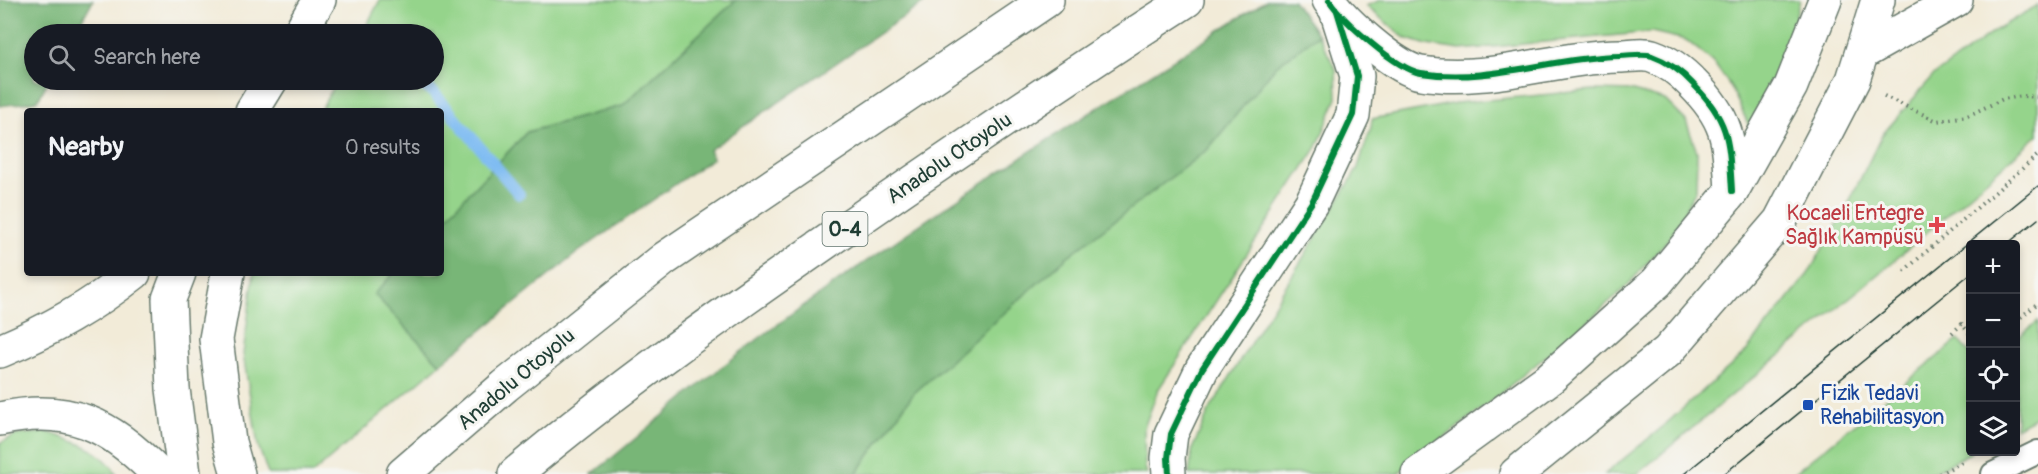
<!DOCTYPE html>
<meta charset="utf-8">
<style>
:root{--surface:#171b24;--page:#20242c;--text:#f1f3f6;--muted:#9ea1a6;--line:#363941}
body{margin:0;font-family:Pangolin,sans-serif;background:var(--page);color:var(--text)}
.controls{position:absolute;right:18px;bottom:18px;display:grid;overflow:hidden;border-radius:6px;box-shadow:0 3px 9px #0003}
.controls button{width:54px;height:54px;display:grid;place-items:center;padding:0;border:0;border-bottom:2px solid var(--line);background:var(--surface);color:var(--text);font:30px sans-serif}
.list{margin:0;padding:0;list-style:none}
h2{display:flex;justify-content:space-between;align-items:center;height:78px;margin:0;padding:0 24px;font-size:26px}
h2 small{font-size:20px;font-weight:400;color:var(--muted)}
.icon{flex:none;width:33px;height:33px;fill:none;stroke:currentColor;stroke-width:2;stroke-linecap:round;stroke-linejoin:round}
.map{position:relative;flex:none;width:2038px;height:474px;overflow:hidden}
.search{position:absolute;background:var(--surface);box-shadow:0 3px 9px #0003;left:24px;top:24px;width:420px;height:66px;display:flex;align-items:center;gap:15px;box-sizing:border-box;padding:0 21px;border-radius:33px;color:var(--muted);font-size:22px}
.panel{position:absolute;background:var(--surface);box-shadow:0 3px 9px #0003;left:24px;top:108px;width:420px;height:168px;border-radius:6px}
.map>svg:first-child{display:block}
.green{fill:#95d48b;stroke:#5a8860;stroke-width:1.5}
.forest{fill:#78b677;stroke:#4c7a56;stroke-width:1.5}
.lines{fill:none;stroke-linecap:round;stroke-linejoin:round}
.stream{stroke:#7fbcf2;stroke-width:12}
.lane-casing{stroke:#697a6d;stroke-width:26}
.secondary-casing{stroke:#697a6d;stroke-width:36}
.primary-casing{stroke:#697a6d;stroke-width:36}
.highway-casing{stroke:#697a6d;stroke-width:36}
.path{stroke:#697a6d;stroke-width:4;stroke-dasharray:1.5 4.5;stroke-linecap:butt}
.lane{stroke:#fff;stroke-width:22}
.secondary{stroke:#fff;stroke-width:33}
.primary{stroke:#fff;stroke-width:33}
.highway{stroke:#fff;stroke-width:33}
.tram{stroke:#1f3d34;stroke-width:1.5}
.cycleway-casing{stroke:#f6f6f2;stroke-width:10}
.cycleway{stroke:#00873e;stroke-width:6}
.health-dot{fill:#e0444e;stroke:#f6f6f2;stroke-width:2}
.transit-dot{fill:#1a4fb4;stroke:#f6f6f2;stroke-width:2}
.labels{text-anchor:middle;stroke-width:6;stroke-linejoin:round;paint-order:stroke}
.shield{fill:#f6f6f2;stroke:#60746d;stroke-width:1.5}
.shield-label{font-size:20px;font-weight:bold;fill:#1f3d34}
.street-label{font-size:21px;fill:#1f3d34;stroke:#f6f6f2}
.health-label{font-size:21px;fill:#be3a42;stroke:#f6f6f2;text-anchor:end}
.transit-label{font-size:21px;fill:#164399;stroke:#f6f6f2;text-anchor:start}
</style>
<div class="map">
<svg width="2038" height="474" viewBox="0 0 2038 474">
<rect width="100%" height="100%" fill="#f6f6f2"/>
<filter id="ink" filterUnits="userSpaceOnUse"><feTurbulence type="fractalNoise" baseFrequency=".0167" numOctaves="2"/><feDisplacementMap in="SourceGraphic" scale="12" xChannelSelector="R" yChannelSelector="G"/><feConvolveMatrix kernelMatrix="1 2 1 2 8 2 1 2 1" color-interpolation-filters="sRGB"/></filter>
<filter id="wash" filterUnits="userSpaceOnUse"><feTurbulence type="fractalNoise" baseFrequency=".008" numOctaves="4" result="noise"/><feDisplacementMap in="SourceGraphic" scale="24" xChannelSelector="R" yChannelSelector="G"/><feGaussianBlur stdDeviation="1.35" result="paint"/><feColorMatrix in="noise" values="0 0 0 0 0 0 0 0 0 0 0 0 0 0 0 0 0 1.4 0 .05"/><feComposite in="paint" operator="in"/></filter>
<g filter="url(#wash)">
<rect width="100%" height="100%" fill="#f2ebd8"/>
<g class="green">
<polygon points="380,0 736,0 622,106 527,132 441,223 441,111 320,111 337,80 434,80 434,34 362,34"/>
<polygon points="1381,0 1800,0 1786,52 1749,126 1731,87 1713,62 1686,40 1652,32 1460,50 1427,45 1405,38 1366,6"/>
<polygon points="2038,5 2038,135 1895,260 1637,474 1605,474 1660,429 1745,353 1808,274 1847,206 1882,135 1933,76 1999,28"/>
<polygon points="1318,35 1336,69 1337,98 1317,147 1158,390 1144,428 1145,467 1147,474 856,474 913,394 1067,257 1208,149 1276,66"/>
<polygon points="1593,90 1633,91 1665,100 1686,121 1697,152 1696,190 1672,235 1627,286 1573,334 1484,407 1397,474 1189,474 1193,447 1209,411 1357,170 1371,127 1372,119 1456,103"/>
<polygon points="254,273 394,273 375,294 440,364 312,474 268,474 258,445 243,354"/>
<polygon points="2038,321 2038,416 2016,428 2016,339"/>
<polygon points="1958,340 1970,354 1972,452 1930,474 1793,474"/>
<path d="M47,432C76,442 99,447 117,474H0V443L16,435Z"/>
</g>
<g class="forest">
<polygon points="0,0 93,0 74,34 34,34 34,80 49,80 37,101 0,106"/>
<polygon points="736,0 928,0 709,150 713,158 577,253 440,364 374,294 394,273 441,273 441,223 527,132 622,106"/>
<path d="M1267,0H1293L1318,35L1276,66L1208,149L1067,257L913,394L856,474H592C645,432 696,386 750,345C916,221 1093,111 1267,0Z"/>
</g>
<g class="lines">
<polyline class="stream" points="416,80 434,93 519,194"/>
</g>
</g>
<g filter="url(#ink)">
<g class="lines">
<defs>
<polyline id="lane" points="1993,474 2038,452"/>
<g id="secondary">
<path d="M1329,0C1343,21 1396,69 1421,73C1489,84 1553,57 1620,56C1630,56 1643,53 1652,56C1669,62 1681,71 1693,84C1730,121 1729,142 1732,191"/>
<polyline points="1169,474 1168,458 1171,434 1202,369 1312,202 1353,115 1357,76 1337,13"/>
</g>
<g id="primary">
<polyline points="299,34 319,0"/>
<polyline points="1862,53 1956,0"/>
<polyline points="252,111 271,80"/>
<polyline points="179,273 169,299 173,389 184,474"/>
<polyline points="228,273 216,339 229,442 238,474"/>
<path d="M0,351C50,330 91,307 134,273"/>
<path d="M0,419C69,403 111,425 158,474"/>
<polyline points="1418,474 1550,378 1657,282 1732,191 1791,86 1825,0"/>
<polyline points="1516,474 1668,351 1780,221 1853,80 1878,0"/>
</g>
<g id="highway">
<polyline points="403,474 505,386 664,259 1047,0"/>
<path d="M515,474C616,389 724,313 832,238C949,157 1067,77 1187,0"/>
</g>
</defs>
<use href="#lane" class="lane-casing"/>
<use href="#secondary" class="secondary-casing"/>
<use href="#primary" class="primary-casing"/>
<use href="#highway" class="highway-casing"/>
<g class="path">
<polyline points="1884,96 1937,121 1967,116 2003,99 2023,96 2038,97"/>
<polyline points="1904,271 2038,155"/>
<polyline points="2016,321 2038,303"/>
<polyline points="1952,333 1962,324 1970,334"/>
<polyline points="1939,474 1962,462"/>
</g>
<use href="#lane" class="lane"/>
<use href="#secondary" class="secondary"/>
<use href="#primary" class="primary"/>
<use href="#highway" class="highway"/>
<g class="tram">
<polyline points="2007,244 2038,219"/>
<polyline points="1684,474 2038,186"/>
<polyline points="1724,474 1970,274"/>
</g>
<defs>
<g id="cycleway">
<path d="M1329,0C1343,21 1396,69 1421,73C1489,84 1553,57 1620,56C1630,56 1643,53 1652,56C1669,62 1681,71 1693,84C1730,121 1729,142 1732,191"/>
<polyline points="1169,474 1168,458 1171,434 1202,369 1312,202 1353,115 1357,76 1337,11"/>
</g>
</defs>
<use href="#cycleway" class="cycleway-casing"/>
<use href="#cycleway" class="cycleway"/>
</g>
</g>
<path class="health-dot" d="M1934 216h6v6h6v6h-6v6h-6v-6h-6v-6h6z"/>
<rect class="transit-dot" x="1802" y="399" width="12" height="12" rx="3"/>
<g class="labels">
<rect class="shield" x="822.5" y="212" width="45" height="34" rx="4.5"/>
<g class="shield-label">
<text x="845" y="236">O-4</text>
</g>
<g class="street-label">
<text transform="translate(949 158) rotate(-34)" y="7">Anadolu Otoyolu</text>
<text transform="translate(516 379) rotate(-40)" y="7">Anadolu Otoyolu</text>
</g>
<g class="health-label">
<text x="1924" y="220">Kocaeli Entegre<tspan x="1924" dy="24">Sağlık Kampüsü</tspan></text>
</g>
<g class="transit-label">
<text x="1820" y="400">Fizik Tedavi<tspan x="1820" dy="24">Rehabilitasyon</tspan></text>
</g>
</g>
</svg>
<div class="controls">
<button>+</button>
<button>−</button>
<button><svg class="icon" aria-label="locate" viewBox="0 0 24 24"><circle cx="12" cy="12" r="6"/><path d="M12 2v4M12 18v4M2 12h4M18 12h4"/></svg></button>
<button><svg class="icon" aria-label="layers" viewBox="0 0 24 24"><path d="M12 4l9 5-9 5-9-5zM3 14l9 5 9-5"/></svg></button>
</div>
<div class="search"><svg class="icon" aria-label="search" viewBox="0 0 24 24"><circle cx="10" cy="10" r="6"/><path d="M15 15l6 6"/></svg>Search here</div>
<section class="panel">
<h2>Nearby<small>0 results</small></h2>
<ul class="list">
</ul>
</section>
</div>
